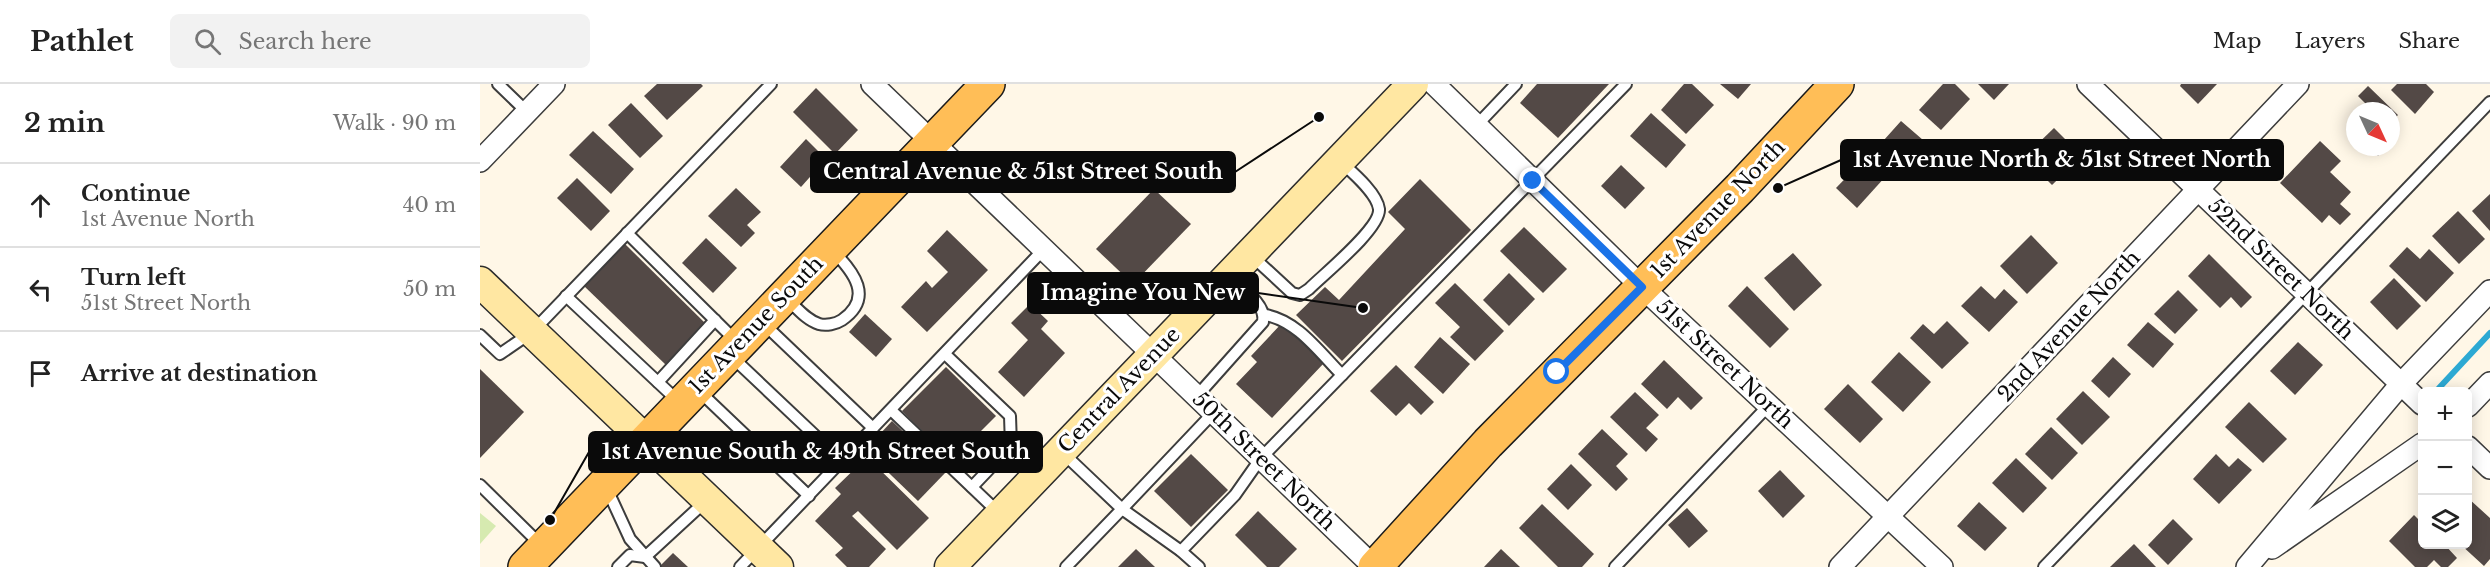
<!DOCTYPE html>
<meta charset="utf-8">
<style>
:root{--surface:#fff;--page:#f2f2f2;--text:#222;--muted:#767676;--line:#e0e0e0}
body{margin:0;font-family:"Libre Baskerville",serif;background:var(--page);color:var(--text)}
.controls{position:absolute;right:18px;bottom:18px;display:grid;overflow:hidden;border-radius:9px;box-shadow:0 3px 15px #0003}
.controls button{width:54px;height:54px;display:grid;place-items:center;padding:0;border:0;border-bottom:2px solid var(--line);background:var(--surface);color:var(--text);font:30px sans-serif}
.compass{position:absolute;left:1866px;top:18px;width:54px;height:54px;border-radius:50%;background:var(--surface);box-shadow:0 3px 15px #0003;rotate:134deg}
.stop{position:absolute;width:18px;height:18px;margin:-14px;border:4px solid #1a73e8;border-radius:50%;background:#fff}
.stop.end{background:#1a73e8;border-color:#fff;box-shadow:0 2px 6px #0008}
.list{margin:0;padding:0;list-style:none}
h2{display:flex;justify-content:space-between;align-items:center;height:78px;margin:0;padding:0 24px;font-size:26px}
h2 small{font-size:20px;font-weight:400;color:var(--muted)}
.list li{display:grid;grid-template-columns:39px 1fr auto;gap:18px;align-items:center;box-sizing:border-box;height:84px;padding:0 24px;border-top:2px solid var(--line)}
.list b{display:block;font-size:22px;white-space:nowrap}
.list p{margin:0;font-size:20px;white-space:nowrap;color:var(--muted)}
.list em{font-size:20px;font-style:normal;color:var(--muted)}
.icon{flex:none;width:33px;height:33px;fill:none;stroke:currentColor;stroke-width:2;stroke-linecap:round;stroke-linejoin:round}
.map{position:relative;flex:none;width:2010px;height:483px;overflow:hidden}
header{display:flex;align-items:center;gap:36px;box-sizing:border-box;height:84px;padding:0 30px;background:var(--surface);border-bottom:2px solid var(--line)}
header strong{font-size:28px}
nav{display:flex;gap:33px;margin-inline-start:auto;font-size:21px}
.search{width:420px;height:54px;background:var(--page);display:flex;align-items:center;gap:15px;box-sizing:border-box;padding:0 21px;border-radius:9px;color:var(--muted);font-size:22px}
main{display:flex}
aside{flex:1;background:var(--surface)}
.map>svg:first-child{display:block}
.green{fill:#d6eab0}
.lines{fill:none;stroke-linecap:round;stroke-linejoin:round}
.stream{stroke:#2da9d3;stroke-width:6}
.building{fill:#534946}
.lane-casing{stroke:#3d3d3d;stroke-width:14}
.street-casing{stroke:#3d3d3d;stroke-width:24}
.secondary-casing{stroke:#2c2c2c;stroke-width:33}
.primary-casing{stroke:#1b1b1b;stroke-width:36}
.lane{stroke:#fff;stroke-width:10}
.street{stroke:#fff;stroke-width:21}
.secondary{stroke:#ffe7a2;stroke-width:30}
.primary{stroke:#ffbe57;stroke-width:33}
.route{stroke:#1a73e8;stroke-width:8}
.labels{text-anchor:middle;stroke-width:6;stroke-linejoin:round;paint-order:stroke}
.street-label{font-size:21px;fill:#0a0a0a;stroke:#fff}
.leader{fill:none;stroke:#0a0a0a;stroke-width:2}
.callout-dot{fill:#0a0a0a;stroke:#fff;stroke-width:2}
.callout{fill:#0a0a0a;stroke:#0a0a0a;stroke-width:2}
.callout-label{font-size:22px;text-anchor:middle;font-weight:bold;fill:#fff}
</style>
<header>
<strong>Pathlet</strong>
<div class="search"><svg class="icon" aria-label="search" viewBox="0 0 24 24"><circle cx="10" cy="10" r="6"/><path d="M15 15l6 6"/></svg>Search here</div>
<nav><a>Map</a><a>Layers</a><a>Share</a></nav>
</header>
<main>
<aside>
<h2>2 min<small>Walk · 90 m</small></h2>
<ul class="list">
<li><svg class="icon" aria-label="ahead" viewBox="0 0 24 24"><path d="M12 20V5M6 11l6-6 6 6"/></svg><div><b>Continue</b><p>1st Avenue North</p></div><em>40 m</em></li>
<li><svg class="icon" aria-label="left" viewBox="0 0 24 24"><path d="M17 20v-9H6M10 6l-5 5 5 5"/></svg><div><b>Turn left</b><p>51st Street North</p></div><em>50 m</em></li>
<li><svg class="icon" aria-label="arrive" viewBox="0 0 24 24"><path d="M6 21V4h12l-3 4 3 4H6"/></svg><div><b>Arrive at destination</b></div></li>
</ul>
</aside>
<div class="map">
<svg width="2010" height="483" viewBox="0 0 2010 483">
<rect width="100%" height="100%" fill="#fff7e7"/>
<polygon class="green" points="0,429 16,442 0,460"/>
<g class="lines">
<polyline class="stream" points="1959,304 2010,249"/>
</g>
<g class="building">
<polygon points="177,0 221,0 223,2 187,36 164,12"/>
<polygon points="1057,0 1129,0 1078,54 1040,19"/>
<polygon points="1204,0 1212,0 1234,21 1206,50 1181,26"/>
<polygon points="1240,0 1271,0 1258,15"/>
<polygon points="1463,0 1475,0 1490,15 1461,46 1439,26"/>
<polygon points="1498,0 1529,0 1514,16"/>
<polygon points="1701,0 1737,0 1718,20 1700,2"/>
<polygon points="1917,0 1946,0 1954,8 1935,30 1911,6"/>
<polygon points="1888,2 1918,31 1911,38 1911,27 1883,27 1888,22 1878,12"/>
<polygon points="336,4 378,46 355,70 313,28"/>
<polygon points="151,19 183,52 160,74 128,41"/>
<polygon points="1171,29 1206,61 1186,84 1150,52"/>
<polygon points="1421,37 1443,56 1434,66 1445,76 1427,95 1395,66"/>
<polygon points="1574,44 1602,72 1572,101 1544,73"/>
<polygon points="113,47 154,85 131,110 89,71"/>
<polygon points="326,55 346,75 321,103 300,83"/>
<polygon points="1840,57 1861,77 1850,88 1871,108 1860,120 1871,130 1860,141 1849,131 1842,139 1800,99"/>
<polygon points="1890,63 1906,63 1898,72"/>
<polygon points="1386,73 1406,92 1377,124 1356,104"/>
<polygon points="1141,81 1165,104 1145,125 1121,102"/>
<polygon points="97,94 130,127 111,147 77,114"/>
<polygon points="940,95 991,146 862,277 816,231 845,203 859,216 925,145 908,128"/>
<polygon points="256,104 281,128 267,141 275,149 261,163 228,132"/>
<polygon points="674,105 711,140 653,200 616,165"/>
<polygon points="2010,110 2010,147 1992,127"/>
<polygon points="1978,127 2005,155 1979,180 1952,152"/>
<polygon points="1044,143 1087,185 1063,209 1020,167"/>
<polygon points="467,146 508,186 447,248 421,223 446,197 452,204 468,188 447,167"/>
<polygon points="1551,151 1578,179 1547,210 1520,182"/>
<polygon points="226,154 257,184 233,209 202,179"/>
<polygon points="145,160 226,240 186,281 104,202"/>
<polygon points="1927,163 1940,175 1949,165 1974,189 1946,218 1909,182"/>
<polygon points="1313,169 1342,201 1314,227 1284,194"/>
<polygon points="1729,170 1772,213 1761,224 1751,213 1740,224 1708,192"/>
<polygon points="1029,189 1055,215 1029,242 1003,216"/>
<polygon points="1914,194 1941,222 1917,246 1890,218"/>
<polygon points="975,199 1024,247 995,277 970,253 980,243 955,219"/>
<polygon points="1267,202 1309,245 1290,264 1248,222"/>
<polygon points="1501,202 1515,215 1524,205 1538,218 1509,248 1481,222"/>
<polygon points="1698,206 1718,226 1695,250 1674,230"/>
<polygon points="550,220 568,237 561,245 585,269 544,313 518,288 548,256 531,239"/>
<polygon points="385,230 412,255 396,273 369,248"/>
<polygon points="1467,237 1489,259 1462,285 1430,254 1443,240 1454,250"/>
<polygon points="1668,238 1694,260 1673,284 1647,261"/>
<polygon points="802,239 844,279 792,334 756,300 777,278 771,272"/>
<polygon points="960,253 990,280 963,310 934,283"/>
<polygon points="1818,258 1843,281 1815,311 1790,287"/>
<polygon points="1419,268 1451,298 1423,328 1391,298"/>
<polygon points="1633,273 1651,290 1629,314 1611,297"/>
<polygon points="1184,276 1223,314 1211,326 1198,313 1187,325 1161,300"/>
<polygon points="916,281 954,318 941,331 929,319 916,332 890,307"/>
<polygon points="466,283 516,332 472,376 422,327"/>
<polygon points="0,285 44,328 0,374"/>
<polygon points="1368,300 1403,335 1380,359 1344,325"/>
<polygon points="1603,307 1630,333 1602,361 1576,335"/>
<polygon points="1155,308 1179,331 1166,344 1178,355 1166,368 1130,333"/>
<polygon points="1769,318 1807,355 1783,379 1745,343"/>
<polygon points="412,337 466,388 438,417 385,366"/>
<polygon points="1571,343 1598,369 1572,396 1545,370"/>
<polygon points="1122,345 1148,370 1136,382 1148,395 1136,407 1098,370"/>
<polygon points="711,370 748,406 711,443 674,407"/>
<polygon points="1736,370 1749,383 1758,374 1772,386 1739,420 1713,395"/>
<polygon points="387,373 449,434 417,466 378,427 372,432 406,465 389,483 367,483 355,471 363,464 335,437 361,410 355,404"/>
<polygon points="1536,374 1567,404 1543,429 1512,399"/>
<polygon points="1091,380 1112,401 1088,426 1067,405"/>
<polygon points="1300,386 1325,412 1303,434 1278,407"/>
<polygon points="1988,414 2010,434 2010,475 2004,482 1980,460 1988,460"/>
<polygon points="1499,418 1527,444 1505,467 1477,442"/>
<polygon points="1062,420 1114,470 1102,483 1078,483 1039,444"/>
<polygon points="1207,424 1228,447 1209,464 1188,441"/>
<polygon points="778,427 817,465 799,483 787,483 755,451"/>
<polygon points="1934,431 1942,439 1942,460 1964,460 1977,474 1968,483 1961,483 1954,476 1947,483 1935,483 1909,457"/>
<polygon points="1693,435 1713,455 1688,481 1668,461"/>
<polygon points="1654,460 1676,483 1630,483"/>
<polygon points="656,465 675,483 638,483"/>
<polygon points="1021,465 1040,483 1004,483"/>
<polygon points="193,469 208,483 179,483"/>
</g>
<g class="lines">
<defs>
<g id="lane">
<polyline points="18,0 47,28"/>
<polyline points="997,41 1036,0"/>
<polyline points="147,149 256,257"/>
<path d="M772,172L812,209L820,211L829,205C844,190 901,144 899,125C897,109 872,88 861,78"/>
<polyline points="86,212 198,317"/>
<path d="M306,214C316,223 326,236 339,240C346,242 356,240 362,236C394,214 374,188 353,167"/>
<path d="M785,231C817,236 840,269 862,291"/>
<polyline points="283,239 393,344"/>
<polyline points="0,251 20,270 52,248 291,0"/>
<polyline points="465,270 530,332 531,362 559,388"/>
<polyline points="251,272 362,377"/>
<polyline points="178,298 235,236"/>
<polyline points="218,306 329,412"/>
<path d="M717,312L783,238C787,220 761,204 749,193"/>
<polyline points="411,326 520,430"/>
<polyline points="583,369 642,425 734,328"/>
<polyline points="0,401 62,462"/>
<polyline points="492,403 531,362"/>
<polyline points="127,405 150,455 175,483"/>
<polyline points="701,467 755,411 781,374 1146,0"/>
<polyline points="138,483 150,471 165,473 227,416"/>
<polyline points="260,483 564,165"/>
<polyline points="586,483 642,425 701,467 719,483"/>
<polyline points="1135,483 1289,321"/>
<polyline points="1564,483 2010,18"/>
</g>
<g id="street">
<polyline points="392,0 894,483"/>
<polyline points="954,0 1162,203 1462,483"/>
<polyline points="1608,0 1942,320"/>
<polyline points="0,77 74,0"/>
<polyline points="1988,322 2010,299"/>
<polyline points="1988,363 2010,384"/>
<polyline points="1792,464 1942,360"/>
<polyline points="1360,483 1818,0"/>
<polyline points="1767,483 1921,300 2010,207"/>
</g>
<g id="secondary">
<polyline points="0,198 298,483"/>
<polyline points="470,483 933,0"/>
</g>
<g id="primary">
<polyline points="45,483 508,0"/>
<polyline points="895,483 1008,359 1260,104 1357,0"/>
</g>
</defs>
<use href="#lane" class="lane-casing"/>
<use href="#street" class="street-casing"/>
<use href="#secondary" class="secondary-casing"/>
<use href="#primary" class="primary-casing"/>
<use href="#lane" class="lane"/>
<use href="#street" class="street"/>
<use href="#secondary" class="secondary"/>
<use href="#primary" class="primary"/>
</g>
<g class="lines">
<polyline class="route" points="1053,97 1162,203 1077,288"/>
</g>
<g class="labels">
<g class="street-label">
<text transform="translate(1238 125) rotate(-46)" y="7">1st Avenue North</text>
<text transform="translate(1801 185) rotate(44)" y="7">52nd Street North</text>
<text transform="translate(276 241) rotate(-46)" y="7">1st Avenue South</text>
<text transform="translate(1589 242) rotate(-47)" y="7">2nd Avenue North</text>
<text transform="translate(1245 280) rotate(43)" y="7">51st Street North</text>
<text transform="translate(639 306) rotate(-46)" y="7">Central Avenue</text>
<text transform="translate(784 377) rotate(44)" y="7">50th Street North</text>
</g>
</g>
<path class="leader" d="M1298 104L1361 76M839 33L755 88M883 224L778 209M70 436L109 368"/>
<g class="callout-dot">
<circle cx="1298" cy="104" r="6"/>
<circle cx="839" cy="33" r="6"/>
<circle cx="883" cy="224" r="6"/>
<circle cx="70" cy="436" r="6"/>
</g>
<g class="callout">
<rect x="1361" y="56" width="442" height="40" rx="6"/>
<rect x="331" y="68" width="424" height="40" rx="6"/>
<rect x="548" y="189" width="230" height="40" rx="6"/>
<rect x="109" y="348" width="453" height="40" rx="6"/>
</g>
<g class="callout-label">
<text x="1582" y="83">1st Avenue North &amp; 51st Street North</text>
<text x="543" y="95">Central Avenue &amp; 51st Street South</text>
<text x="663" y="216">Imagine You New</text>
<text x="336" y="375">1st Avenue South &amp; 49th Street South</text>
</g>
</svg>
<div class="controls">
<button>+</button>
<button>−</button>
<button><svg class="icon" aria-label="layers" viewBox="0 0 24 24"><path d="M12 4l9 5-9 5-9-5zM3 14l9 5 9-5"/></svg></button>
</div>
<svg class="compass" viewBox="-18 -18 36 36"><path d="M0-13l5 13h-10z" fill="#e53935"/><path d="M0 13l5-13h-10z" fill="#767676"/></svg>
<div class="stop" style="left:1077px;top:288px"></div>
<div class="stop end" style="left:1053px;top:97px"></div>
</div>
</main>
